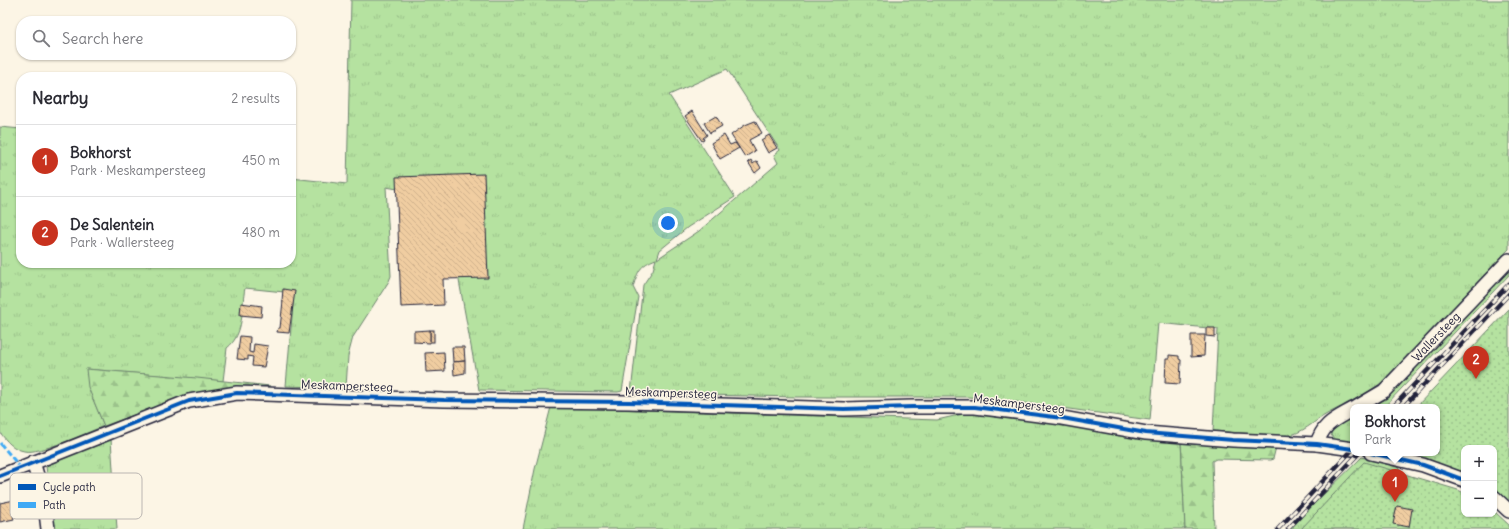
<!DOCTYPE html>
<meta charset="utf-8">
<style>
:root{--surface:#fff;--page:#f7f7f7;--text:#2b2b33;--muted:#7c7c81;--line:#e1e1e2;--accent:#c8321e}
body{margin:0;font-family:Delius,sans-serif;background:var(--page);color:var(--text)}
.controls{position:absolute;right:12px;bottom:12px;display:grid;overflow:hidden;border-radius:8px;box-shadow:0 1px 3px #0004}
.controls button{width:36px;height:36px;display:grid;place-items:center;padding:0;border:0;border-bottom:1px solid var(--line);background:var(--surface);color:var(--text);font:20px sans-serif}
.you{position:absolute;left:668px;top:223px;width:14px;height:14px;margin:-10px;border:3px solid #fff;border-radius:50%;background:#1a73e8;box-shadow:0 0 0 6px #1a73e833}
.badge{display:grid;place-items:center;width:26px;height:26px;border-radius:50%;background:var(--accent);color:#fff;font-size:13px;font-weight:700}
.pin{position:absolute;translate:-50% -33px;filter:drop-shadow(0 1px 2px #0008)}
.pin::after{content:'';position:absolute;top:21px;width:14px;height:12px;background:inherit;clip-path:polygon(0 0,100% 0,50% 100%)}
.popup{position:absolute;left:1350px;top:404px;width:90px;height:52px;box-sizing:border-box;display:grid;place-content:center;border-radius:8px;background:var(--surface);filter:drop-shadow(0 1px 3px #0005);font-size:13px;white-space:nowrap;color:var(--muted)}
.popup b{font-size:15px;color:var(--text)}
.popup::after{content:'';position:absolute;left:50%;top:100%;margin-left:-8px;border:8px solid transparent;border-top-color:var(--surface)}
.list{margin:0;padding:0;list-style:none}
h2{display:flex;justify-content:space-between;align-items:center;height:52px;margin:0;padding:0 16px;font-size:17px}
h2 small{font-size:13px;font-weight:400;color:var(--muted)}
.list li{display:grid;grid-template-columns:26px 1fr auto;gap:12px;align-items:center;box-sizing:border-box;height:72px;padding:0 16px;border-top:1px solid var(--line)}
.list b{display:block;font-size:15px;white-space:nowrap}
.list p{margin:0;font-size:13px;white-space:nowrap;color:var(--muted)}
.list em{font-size:13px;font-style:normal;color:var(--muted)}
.icon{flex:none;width:22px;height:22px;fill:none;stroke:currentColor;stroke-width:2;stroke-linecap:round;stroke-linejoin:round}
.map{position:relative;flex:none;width:1509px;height:529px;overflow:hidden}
.search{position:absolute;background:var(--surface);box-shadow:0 1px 3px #0004;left:16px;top:16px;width:280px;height:44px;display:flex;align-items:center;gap:10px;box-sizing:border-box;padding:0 14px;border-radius:16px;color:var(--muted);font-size:15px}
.panel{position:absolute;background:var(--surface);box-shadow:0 1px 3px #0004;left:16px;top:72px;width:280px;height:196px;border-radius:16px}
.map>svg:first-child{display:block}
.grass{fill:url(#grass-tufts);stroke:#6c826e;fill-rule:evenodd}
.forest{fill:url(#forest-firs);stroke:#6c826e}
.park{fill:url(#park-dots);stroke:#6c826e}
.building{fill:url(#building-back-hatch);stroke:#22223b}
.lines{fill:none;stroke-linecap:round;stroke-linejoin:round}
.minor-casing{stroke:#22223b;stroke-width:16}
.minor{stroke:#fcf5e5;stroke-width:13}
.rail-casing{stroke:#22223b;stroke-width:4.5}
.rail{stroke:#fcf5e5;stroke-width:3;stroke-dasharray:9;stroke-linecap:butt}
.quiet{stroke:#3fa9f5;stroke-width:3;stroke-dasharray:6 3;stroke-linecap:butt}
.cycleway-casing{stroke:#fcf5e5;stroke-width:6}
.cycleway{stroke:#0057b8;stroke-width:4}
.labels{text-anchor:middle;stroke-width:3;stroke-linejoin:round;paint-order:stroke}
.street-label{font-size:12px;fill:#22223b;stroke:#fcf5e5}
.key{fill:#fcf5e5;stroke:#bbb6b2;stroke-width:1}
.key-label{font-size:11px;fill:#22223b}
</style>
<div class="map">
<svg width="1509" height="529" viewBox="0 0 1509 529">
<defs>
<pattern id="grass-tufts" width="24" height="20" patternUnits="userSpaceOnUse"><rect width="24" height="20" fill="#b5e2a0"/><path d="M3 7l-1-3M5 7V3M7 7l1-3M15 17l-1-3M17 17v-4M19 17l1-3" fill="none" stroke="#9bc28b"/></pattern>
<pattern id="forest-firs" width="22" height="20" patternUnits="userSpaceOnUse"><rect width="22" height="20" fill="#b5e2a0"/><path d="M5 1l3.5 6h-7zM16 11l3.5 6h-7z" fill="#9bc28b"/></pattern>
<pattern id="park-dots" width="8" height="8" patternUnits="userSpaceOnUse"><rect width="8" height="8" fill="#b5e2a0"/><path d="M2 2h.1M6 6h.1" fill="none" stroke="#9bc28b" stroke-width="1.8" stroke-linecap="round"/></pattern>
<pattern id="building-back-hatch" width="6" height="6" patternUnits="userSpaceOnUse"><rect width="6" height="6" fill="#f0cda1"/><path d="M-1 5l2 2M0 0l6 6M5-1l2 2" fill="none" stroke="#ceb08c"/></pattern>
</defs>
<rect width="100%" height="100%" fill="#fcf5e5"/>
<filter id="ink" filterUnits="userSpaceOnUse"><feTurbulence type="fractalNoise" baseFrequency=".025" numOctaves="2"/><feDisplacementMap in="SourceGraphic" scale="8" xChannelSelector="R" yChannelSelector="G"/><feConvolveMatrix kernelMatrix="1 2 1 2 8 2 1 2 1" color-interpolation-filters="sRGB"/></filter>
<g filter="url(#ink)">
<g class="grass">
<path d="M351,0H1509V249L1381,383C1365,395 1346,404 1327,414C1314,421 1302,434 1286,436L1213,431L1218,329L1158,323L1150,420L1010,401L968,397H797L660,394L631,392L643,285L653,270L656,259C640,265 638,271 633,287L638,297L622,391L618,392L479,390L458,275L438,196L386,187L391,276L389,281L353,337L348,356L346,388L286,386L294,293L245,288C241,308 245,334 227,348L223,381L87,369L93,399L104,426C88,432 39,455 24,451C13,449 6,441 0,432V127L21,129V263H291V178L347,184ZM727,69L780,150L774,155L778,163L699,231L657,259L660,250L688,227L735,197L669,95Z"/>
<polygon points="1509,267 1509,275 1384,407 1369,407 1384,398"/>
<polygon points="551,407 937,420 963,414 1001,415 1181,440 1185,529 523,529 535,469"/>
<polygon points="1353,415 1353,441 1350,444 1335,440 1331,435 1333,427"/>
<polygon points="111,439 117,529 53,529 46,466 50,463"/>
<polygon points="1362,457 1400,468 1381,529 1288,529"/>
</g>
<g class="forest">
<polygon points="86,369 197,378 270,386 219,389 201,392 178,399 104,426 88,387"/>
<polygon points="1181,440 1276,447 1273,459 1270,460 1216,459 1212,461 1214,529 1185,529"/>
</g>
<g class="park">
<polygon points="1509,309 1509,501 1494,488 1494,448 1464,448 1464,474 1399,453 1437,453 1437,407 1416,407"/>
<polygon points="1364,462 1458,490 1464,493 1464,514 1494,514 1494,511 1509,525 1509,529 1301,529"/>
</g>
<g class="building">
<polygon points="692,111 707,135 703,138 704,140 702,141 685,116"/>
<polygon points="716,116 722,126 710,133 704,123"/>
<polygon points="755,121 762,133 749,140 755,151 745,157 731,135 745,125"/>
<polygon points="724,135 730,145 735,143 739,148 720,159 711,143"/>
<polygon points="769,135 777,148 768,153 761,140"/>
<polygon points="751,160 753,164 757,161 761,168 755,173 748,162"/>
<polygon points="484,174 488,278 443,279 444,305 401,307 396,177"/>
<polygon points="283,289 295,291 289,333 277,332 278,328 280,328 283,301 282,301"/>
<polygon points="241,303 262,306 261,317 240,315"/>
<polygon points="1206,328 1215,328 1215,337 1206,336"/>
<rect x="430" y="330" width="4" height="12"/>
<polygon points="430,330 430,343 414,342 414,331"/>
<polygon points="1191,335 1205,335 1204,356 1191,357"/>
<polygon points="240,336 250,337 249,352 253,353 254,344 268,346 264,367 252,366 253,357 248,356 248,360 237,359"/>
<polygon points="452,347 464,347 465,361 453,362"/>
<polygon points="444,352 445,371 426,372 425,353"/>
<polygon points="1169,355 1179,356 1179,359 1181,360 1180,384 1165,383 1166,359 1169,359"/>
<polygon points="465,361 465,373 454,375 453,362"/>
<polygon points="24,498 27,513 13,516 14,519 0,522 0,503"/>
<polygon points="1397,506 1412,509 1409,527 1393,524"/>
</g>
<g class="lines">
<defs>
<g id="minor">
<polyline points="1357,407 1384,391 1509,260"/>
<path d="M1317,444C1323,423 1336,419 1353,409"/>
<polyline points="1371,453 1423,465 1464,480"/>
<path d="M33,462C40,484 46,506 48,529"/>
<polyline points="0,476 189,401 237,393 444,400 629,402 844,409 912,407 975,407 1062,418 1146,433 1233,440 1317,444 1353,449"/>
<polyline points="1494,497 1509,511"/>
</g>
</defs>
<use href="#minor" class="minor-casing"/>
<use href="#minor" class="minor"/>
<defs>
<g id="rail">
<polyline points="1393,407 1509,284"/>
<polyline points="1403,407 1509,294"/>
<polyline points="1278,529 1353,449"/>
<polyline points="1288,529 1359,453"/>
</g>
</defs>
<use href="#rail" class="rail-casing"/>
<use href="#rail" class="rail"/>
<polyline class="quiet" points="0,443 20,467"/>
<defs>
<g id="cycleway">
<polyline points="1371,453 1423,465 1464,480"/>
<polyline points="0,476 189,401 237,393 444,400 629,402 844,409 912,407 975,407 1062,418 1146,433 1233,440 1317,444 1353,449"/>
</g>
</defs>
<use href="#cycleway" class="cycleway-casing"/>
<use href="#cycleway" class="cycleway"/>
</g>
</g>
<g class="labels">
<g class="street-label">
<text transform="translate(1436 337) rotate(-46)" y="4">Wallersteeg</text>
<text transform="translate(347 386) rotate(2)" y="4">Meskampersteeg</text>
<text transform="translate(671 393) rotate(2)" y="4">Meskampersteeg</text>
<text transform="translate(1019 404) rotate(7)" y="4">Meskampersteeg</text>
</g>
</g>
<rect x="10" y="473" width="132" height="46" rx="6" class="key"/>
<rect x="18" y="484" width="18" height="6" fill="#0057b8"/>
<rect x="18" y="502" width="18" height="6" fill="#3fa9f5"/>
<g class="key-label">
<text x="43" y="491">Cycle path</text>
<text x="43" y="509">Path</text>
</g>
</svg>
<div class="controls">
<button>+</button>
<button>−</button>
</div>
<div class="you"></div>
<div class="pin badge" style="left:1395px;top:502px">1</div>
<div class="popup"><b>Bokhorst</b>Park</div>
<div class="pin badge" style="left:1476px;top:379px">2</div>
<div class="search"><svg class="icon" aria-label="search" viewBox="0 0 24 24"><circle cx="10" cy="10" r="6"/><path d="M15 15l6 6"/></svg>Search here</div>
<section class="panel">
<h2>Nearby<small>2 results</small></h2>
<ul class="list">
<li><span class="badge">1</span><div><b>Bokhorst</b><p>Park · Meskampersteeg</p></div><em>450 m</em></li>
<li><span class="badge">2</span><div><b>De Salentein</b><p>Park · Wallersteeg</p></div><em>480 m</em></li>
</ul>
</section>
</div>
